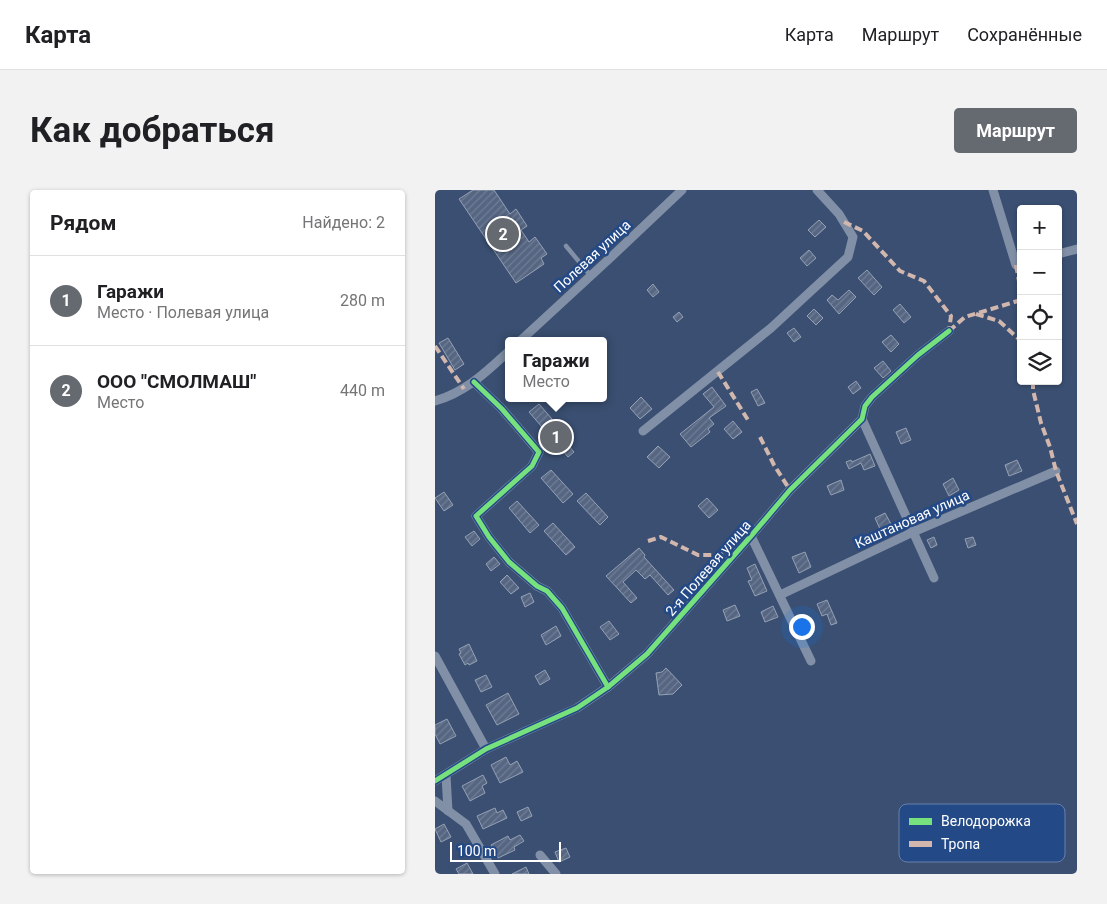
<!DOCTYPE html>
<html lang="ru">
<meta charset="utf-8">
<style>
:root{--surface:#fff;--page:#f2f2f2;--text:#202124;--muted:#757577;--line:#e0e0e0;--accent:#656970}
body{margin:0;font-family:Roboto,sans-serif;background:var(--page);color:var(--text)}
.controls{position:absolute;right:15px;top:15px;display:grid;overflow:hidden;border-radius:5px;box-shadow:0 1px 4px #0004}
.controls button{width:45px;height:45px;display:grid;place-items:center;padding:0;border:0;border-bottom:1px solid var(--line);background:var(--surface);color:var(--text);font:25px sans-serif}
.scale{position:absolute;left:15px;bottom:12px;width:111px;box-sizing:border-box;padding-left:5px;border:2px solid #fff;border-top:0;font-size:14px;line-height:18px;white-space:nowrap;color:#fff;-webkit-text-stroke:4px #244987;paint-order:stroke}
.you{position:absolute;left:366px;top:436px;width:18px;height:18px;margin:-12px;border:4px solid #fff;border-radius:50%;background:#1a73e8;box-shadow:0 0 0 8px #1a73e833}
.badge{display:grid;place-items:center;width:32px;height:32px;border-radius:50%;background:var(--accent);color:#fff;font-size:16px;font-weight:700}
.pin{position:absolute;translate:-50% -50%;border:2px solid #fff;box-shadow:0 1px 5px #0006}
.popup{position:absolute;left:70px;top:147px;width:102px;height:65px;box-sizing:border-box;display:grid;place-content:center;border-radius:5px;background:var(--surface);filter:drop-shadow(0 1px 4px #0005);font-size:16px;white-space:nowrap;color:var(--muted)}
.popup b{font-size:19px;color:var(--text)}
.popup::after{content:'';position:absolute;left:50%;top:100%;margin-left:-10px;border:10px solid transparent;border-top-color:var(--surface)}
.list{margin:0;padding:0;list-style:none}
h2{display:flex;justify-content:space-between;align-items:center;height:65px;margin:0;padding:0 20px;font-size:21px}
h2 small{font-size:16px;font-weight:400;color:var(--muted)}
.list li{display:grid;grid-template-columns:32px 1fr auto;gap:15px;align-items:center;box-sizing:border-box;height:90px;padding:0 20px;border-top:1px solid var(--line)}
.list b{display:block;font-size:19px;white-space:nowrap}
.list p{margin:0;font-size:16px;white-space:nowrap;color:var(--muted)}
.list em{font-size:16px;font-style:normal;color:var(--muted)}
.icon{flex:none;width:28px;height:28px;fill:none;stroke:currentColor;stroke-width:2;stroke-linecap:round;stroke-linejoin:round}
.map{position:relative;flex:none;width:642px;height:684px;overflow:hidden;border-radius:5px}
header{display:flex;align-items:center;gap:30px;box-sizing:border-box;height:70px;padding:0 25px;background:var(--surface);border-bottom:1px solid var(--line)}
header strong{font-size:24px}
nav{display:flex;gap:28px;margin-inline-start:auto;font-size:18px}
.intro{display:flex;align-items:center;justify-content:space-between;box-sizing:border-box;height:120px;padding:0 30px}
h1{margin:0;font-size:35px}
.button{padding:12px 22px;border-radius:5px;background:var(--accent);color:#fff;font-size:18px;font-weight:700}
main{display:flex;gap:30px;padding:0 30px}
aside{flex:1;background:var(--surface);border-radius:5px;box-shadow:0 1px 4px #0004}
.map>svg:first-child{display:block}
.building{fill:url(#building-hatch);stroke:#95a1b4}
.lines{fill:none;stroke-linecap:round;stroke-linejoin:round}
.lane{stroke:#8190a6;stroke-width:4.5}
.street{stroke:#8190a6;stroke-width:9}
.quiet{stroke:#d1b7ad;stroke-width:4;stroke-dasharray:8 4;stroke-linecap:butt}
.cycleway-casing{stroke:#244987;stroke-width:8}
.cycleway{stroke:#77e17e;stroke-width:5}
.labels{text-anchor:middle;stroke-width:5;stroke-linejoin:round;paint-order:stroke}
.street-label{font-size:14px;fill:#fff;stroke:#244987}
.key{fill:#244987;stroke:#6680ab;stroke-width:1}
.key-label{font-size:14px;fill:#fff}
</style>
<header>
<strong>Карта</strong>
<nav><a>Карта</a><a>Маршрут</a><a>Сохранённые</a></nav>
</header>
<div class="intro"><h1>Как добраться</h1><a class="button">Маршрут</a></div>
<main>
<aside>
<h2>Рядом<small>Найдено: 2</small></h2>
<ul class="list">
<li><span class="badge">1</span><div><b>Гаражи</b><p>Место · Полевая улица</p></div><em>280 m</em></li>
<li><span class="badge">2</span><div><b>ООО &quot;СМОЛМАШ&quot;</b><p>Место</p></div><em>440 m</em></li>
</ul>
</aside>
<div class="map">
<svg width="642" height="684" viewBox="0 0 642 684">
<defs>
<pattern id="building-hatch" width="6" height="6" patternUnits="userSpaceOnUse" patternTransform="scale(1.25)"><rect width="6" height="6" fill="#566682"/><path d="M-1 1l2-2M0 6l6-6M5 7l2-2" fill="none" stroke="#6f7d95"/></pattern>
</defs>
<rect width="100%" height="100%" fill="#3a4f71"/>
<g class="building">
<polygon points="38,0 59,0 75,24 81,19 92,36 86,40 94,52 100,47 112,64 106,68 109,74 81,93 24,9"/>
<polygon points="384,30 391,37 380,47 373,40"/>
<polygon points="374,60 381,68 372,76 365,68"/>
<polygon points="432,80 447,97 439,105 423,88"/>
<polygon points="218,94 224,102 218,107 212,100"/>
<polygon points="414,100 421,107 404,124 392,110 397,105 403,110"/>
<polygon points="465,114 476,127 469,133 458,120"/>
<polygon points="379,119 388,128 381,135 372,126"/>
<polygon points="244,122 248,127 242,132 238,127"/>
<polygon points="359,138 366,147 359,152 352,143"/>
<polygon points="456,145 464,154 456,162 447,152"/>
<polygon points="13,148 29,174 20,180 4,153"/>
<polygon points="448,171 456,181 448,188 439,178"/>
<polygon points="421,191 426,198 418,204 413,197"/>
<polygon points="277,197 291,216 274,228 279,234 273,239 275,242 256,257 245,244 279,217 268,204"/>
<polygon points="322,199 330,213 323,216 316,202"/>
<polygon points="206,207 217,219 205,229 195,218"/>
<polygon points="104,214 117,229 113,232 139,262 133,267 94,222"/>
<polygon points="298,231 307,242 298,249 289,239"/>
<polygon points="471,238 476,250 466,254 461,242"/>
<polygon points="223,256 235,267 224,278 212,267"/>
<polygon points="435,264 440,276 429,280 426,273 414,279 411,272 416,270 417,272"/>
<polygon points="582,270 587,281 574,286 570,275"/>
<polygon points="116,280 138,304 128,313 106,288"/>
<polygon points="518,288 524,300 514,306 508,294"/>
<polygon points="406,290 409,300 396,305 392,296"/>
<polygon points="9,302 18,315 9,321 0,308"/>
<polygon points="151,303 173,327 165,335 142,311"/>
<polygon points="272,308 283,320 274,328 263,316"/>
<polygon points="82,311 104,335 95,343 74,318"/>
<polygon points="450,323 456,334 445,339 440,328"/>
<polygon points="118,333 140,357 131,365 109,341"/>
<polygon points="39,341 45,349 37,356 30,347"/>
<polygon points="499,347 502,355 496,358 492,350"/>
<polygon points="538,347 541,355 533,358 530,349"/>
<polygon points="204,358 210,365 209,367 239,400 233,405 215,385 210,389 201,380 188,392 202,408 196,413 171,386"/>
<polygon points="370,362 376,377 364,383 357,367"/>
<polygon points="59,367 65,374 56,381 51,374"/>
<polygon points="320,374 332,401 320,406 313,391 317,390 312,378"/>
<polygon points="72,385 84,398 76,404 65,392"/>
<polygon points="95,403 99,412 90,417 86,407"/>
<polygon points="392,410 402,433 396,435 392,424 387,426 382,414"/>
<polygon points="300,415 305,426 292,431 288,420"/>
<polygon points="338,416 343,427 330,432 326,422"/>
<polygon points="174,431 184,444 175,450 165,437"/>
<polygon points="121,436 126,446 111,455 106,445"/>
<polygon points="34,454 42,471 34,475 33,473 30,475 24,464 26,463 24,459"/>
<polygon points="231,478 247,495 238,504 224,505 221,483 227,482"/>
<polygon points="110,480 115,489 105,495 100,486"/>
<polygon points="51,485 57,497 46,502 40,490"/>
<polygon points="73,503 84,524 62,535 51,515"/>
<polygon points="12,529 21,546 5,554 0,544 0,535"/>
<polygon points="71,567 75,575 82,571 88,582 65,593 56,575"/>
<polygon points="48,585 52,593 47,596 50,603 35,611 27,596"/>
<polygon points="93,617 97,626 86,631 82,622"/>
<polygon points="60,618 62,623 68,620 72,628 48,639 42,626"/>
<polygon points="9,634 16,647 6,652 0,639"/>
<polygon points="85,645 89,651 79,657 80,660 63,668 56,655 73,646 75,650"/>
<polygon points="131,658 135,667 124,672 120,662"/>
<polygon points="32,673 38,684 24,684 21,679"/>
<polygon points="91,677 94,684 77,684"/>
</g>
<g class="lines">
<polyline class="lane" points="131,56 156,86"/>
<g class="street">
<polyline points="558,0 581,75 586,73"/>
<polyline points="623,64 642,59"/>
<polyline points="85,151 174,69 247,0"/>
<polyline points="39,192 67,219 104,262 97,276 41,326 54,347 74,372 102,396 112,401 127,418 173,497"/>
<path d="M0,211C31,202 51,182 74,161"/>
<polyline points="427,229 499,388"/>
<polyline points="208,241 336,138 376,101 413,67 418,47 404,24 382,0"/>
<polyline points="316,346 376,471"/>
<polyline points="345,405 478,342 621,281"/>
<polyline points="0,466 51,559"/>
<polyline points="11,585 13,621"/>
<polyline points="0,591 51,559 142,518 173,497 212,464 316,346 355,300 427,229 430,216 437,207 483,165 514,141"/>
<polyline points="0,611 31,634 60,684"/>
<polyline points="105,665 121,684"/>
</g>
<g class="quiet">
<polyline points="409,32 428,41 465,81 489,91 516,126 514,141"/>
<polyline points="581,75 586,102"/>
<polyline points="541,124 564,131 586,151"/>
<polyline points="514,141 530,127 586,110"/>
<polyline points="0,156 29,199"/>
<polyline points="283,182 313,230"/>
<polyline points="598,191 598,200 606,233 615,257 621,281 642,334"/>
<polyline points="325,247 339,275 355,300"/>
<polyline points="213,351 226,347 263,365 279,365 295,361"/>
</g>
<defs>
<g id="cycleway">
<polyline points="39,192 67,219 104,262 97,276 41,326 54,347 74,372 102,396 112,401 127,418 173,497"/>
<polyline points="0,591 51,559 142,518 173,497 212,464 316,346 355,300 427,229 430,216 437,207 483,165 514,141"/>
</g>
</defs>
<use href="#cycleway" class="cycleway-casing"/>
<use href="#cycleway" class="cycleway"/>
</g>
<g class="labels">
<g class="street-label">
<text transform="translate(157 66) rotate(-43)" y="5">Полевая улица</text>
<text transform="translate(477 329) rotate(-24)" y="5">Каштановая улица</text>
<text transform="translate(273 378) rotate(-49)" y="5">2-я Полевая улица</text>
</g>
</g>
<rect x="464" y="614" width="166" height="58" rx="8" class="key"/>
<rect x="474" y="628" width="23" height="7" fill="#77e17e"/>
<rect x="474" y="651" width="23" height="6" fill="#d1b7ad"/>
<g class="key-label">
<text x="506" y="636">Велодорожка</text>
<text x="506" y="659">Тропа</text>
</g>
</svg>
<div class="controls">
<button>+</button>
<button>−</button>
<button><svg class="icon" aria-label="locate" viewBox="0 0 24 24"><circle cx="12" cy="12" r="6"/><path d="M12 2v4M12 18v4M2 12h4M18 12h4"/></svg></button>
<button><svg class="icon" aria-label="layers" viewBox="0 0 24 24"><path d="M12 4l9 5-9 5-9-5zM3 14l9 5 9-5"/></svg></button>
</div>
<div class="scale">100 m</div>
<div class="you"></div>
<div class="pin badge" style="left:121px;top:247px">1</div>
<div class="popup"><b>Гаражи</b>Место</div>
<div class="pin badge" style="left:68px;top:44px">2</div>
</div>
</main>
